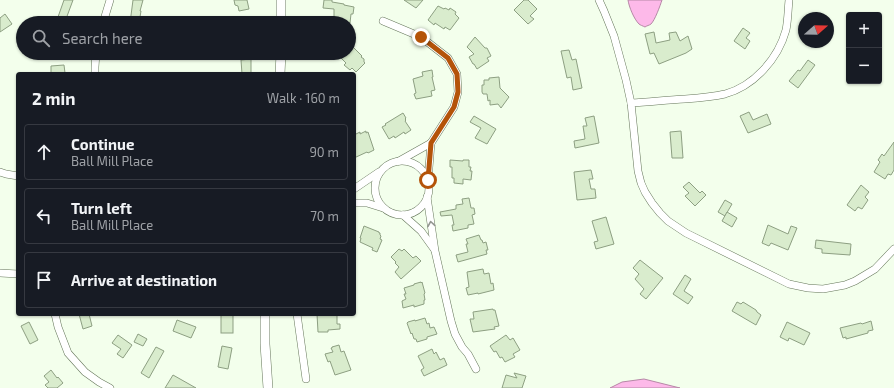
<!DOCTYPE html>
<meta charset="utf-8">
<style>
:root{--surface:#171b24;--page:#20242c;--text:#f1f3f6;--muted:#9ea1a6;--line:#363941}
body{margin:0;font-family:"Exo 2",sans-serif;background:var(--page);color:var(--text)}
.controls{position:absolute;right:12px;top:12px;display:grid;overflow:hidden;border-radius:4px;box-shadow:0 1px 3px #0004}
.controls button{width:36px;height:36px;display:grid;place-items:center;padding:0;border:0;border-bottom:1px solid var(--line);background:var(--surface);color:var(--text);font:20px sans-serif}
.compass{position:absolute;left:798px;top:12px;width:36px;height:36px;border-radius:50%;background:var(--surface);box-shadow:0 1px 3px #0004;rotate:70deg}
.stop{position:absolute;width:12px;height:12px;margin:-9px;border:3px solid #b45309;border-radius:50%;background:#fff}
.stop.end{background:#b45309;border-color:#fff;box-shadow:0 1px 4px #0008}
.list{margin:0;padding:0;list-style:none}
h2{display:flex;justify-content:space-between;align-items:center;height:52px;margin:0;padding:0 16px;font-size:17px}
h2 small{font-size:13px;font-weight:400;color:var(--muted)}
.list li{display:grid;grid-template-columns:26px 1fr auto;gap:12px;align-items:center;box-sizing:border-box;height:56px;margin:0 8px 8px;padding:0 8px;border:1px solid var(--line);border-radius:4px}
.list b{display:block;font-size:15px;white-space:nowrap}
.list p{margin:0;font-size:13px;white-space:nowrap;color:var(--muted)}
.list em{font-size:13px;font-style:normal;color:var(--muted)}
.icon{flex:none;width:22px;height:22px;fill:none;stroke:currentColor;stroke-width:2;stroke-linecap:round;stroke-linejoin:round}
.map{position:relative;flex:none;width:894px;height:388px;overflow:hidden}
.search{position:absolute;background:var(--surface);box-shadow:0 1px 3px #0004;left:16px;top:16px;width:340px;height:44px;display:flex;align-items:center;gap:10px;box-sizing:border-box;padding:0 14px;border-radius:22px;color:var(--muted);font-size:15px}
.panel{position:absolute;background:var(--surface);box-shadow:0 1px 3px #0004;left:16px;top:72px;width:340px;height:244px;border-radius:4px}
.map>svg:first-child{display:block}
.water{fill:#fdb9e9;stroke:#b688a6}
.building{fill:#d9eccd;stroke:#8d9f82}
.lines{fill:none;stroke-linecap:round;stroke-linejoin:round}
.minor-casing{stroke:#65765a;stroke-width:8}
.tertiary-casing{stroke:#65765a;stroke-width:10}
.minor{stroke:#fff;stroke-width:7}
.tertiary{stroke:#fff;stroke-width:9}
.oneway{stroke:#939691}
.route{stroke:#b45309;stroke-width:5}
</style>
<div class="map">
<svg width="894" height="388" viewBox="0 0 894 388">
<rect width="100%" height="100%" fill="#f3ffec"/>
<g class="water">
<path d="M628,0H662C660,6 655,20 651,24C650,25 646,26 645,27C643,26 640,25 639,24C634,19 629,7 628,0Z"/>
<polygon points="644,379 680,388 610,388 622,382"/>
</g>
<g class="building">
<polygon points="64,0 73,0 66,19 58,17"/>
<polygon points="133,0 143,0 140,11 141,11 139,23 130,23"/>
<polygon points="234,0 247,0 249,9 239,11 238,6 235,5"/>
<polygon points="324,0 332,0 332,2 344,4 344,5 354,7 353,14 351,14 350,23 334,23 334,9 323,8"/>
<polygon points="404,0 423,0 416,8"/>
<polygon points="524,0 528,0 537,9 530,16 534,19 528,24 514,10"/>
<polygon points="438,6 444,9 445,8 449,10 450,8 456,12 455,14 459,18 450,30 445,27 444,29 435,23 434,25 428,20"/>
<polygon points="5,14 12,24 0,32 0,18"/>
<polygon points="743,28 750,33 746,38 750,41 745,49 734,41"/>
<polygon points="654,32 656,43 670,40 669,33 676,32 680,41 688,36 692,49 686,53 659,64 654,53 650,54 645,34"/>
<polygon points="475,37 485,48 487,48 491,56 487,58 489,61 477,69 474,64 473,64 469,57 474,54 467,47"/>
<polygon points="349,43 362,56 361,57 364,59 364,62 365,63 356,72 352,68 350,70 344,65 346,63 339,56 342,53 349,53"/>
<polygon points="569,50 572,60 576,59 582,88 573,90 571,77 567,78 561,51"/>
<polygon points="251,59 251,74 242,74 241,60"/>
<polygon points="808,60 815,65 798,88 789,81 798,70 800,71"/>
<polygon points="64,65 65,73 59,74 51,74 51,66"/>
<polygon points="432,70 433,77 432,77 435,90 431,91 432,96 416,99 414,94 416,93 413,79 423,76 422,72"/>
<polygon points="499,77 500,88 509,97 501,108 498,104 490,105 490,100 488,101 487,94 483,94 482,92 482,85 484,85 484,80 489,80 489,78"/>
<polygon points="749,112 753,120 767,114 771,124 748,133 740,116"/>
<polygon points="403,113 406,118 405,119 406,120 405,121 411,130 405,134 404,132 395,138 394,136 389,139 382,127 386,125 385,124"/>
<polygon points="474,116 496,129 487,144 475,138 481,128 470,122"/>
<polygon points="594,116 599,143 575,148 574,141 585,139 583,126 587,126 585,118"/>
<polygon points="366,131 366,133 368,132 374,150 368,153 367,152 354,158 354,135 360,132 360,134"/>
<polygon points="681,131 683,158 672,158 670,132"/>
<polygon points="894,142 894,170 891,175 888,174 885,179 874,172 880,162 878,160 882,154 884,156"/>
<polygon points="450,160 463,161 463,160 469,160 469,167 471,167 470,171 472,171 471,180 463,179 463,184 454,183 454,178 452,178 452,167 450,167"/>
<polygon points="591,170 593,179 589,179 591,189 595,189 596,198 577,200 574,172"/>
<polygon points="689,182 700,193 702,191 706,195 695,206 685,196 689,193 683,187"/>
<polygon points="861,185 869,192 865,197 868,200 862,209 858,207 855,211 847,205"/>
<polygon points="469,198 471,208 474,208 475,214 472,215 474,224 468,225 468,228 453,231 452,225 454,225 452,215 441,216 440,212 456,209 456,205 463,204 462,199"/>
<polygon points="725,200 732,204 725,216 718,212"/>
<polygon points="727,212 737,218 732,227 722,221"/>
<polygon points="606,217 614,244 596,249 594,242 598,241 592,221"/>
<polygon points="768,225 788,234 791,226 797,228 788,250 771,243 769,246 762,243"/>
<polygon points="364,226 379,232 379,233 380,233 380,235 381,236 380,239 382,240 377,252 372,250 373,248 360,242 361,238 360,238"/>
<polygon points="479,235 481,240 482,240 483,243 486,242 488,250 486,250 487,254 458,262 456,255 468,252 466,244 468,244 466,239"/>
<polygon points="816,240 851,244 850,255 822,253 822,249 815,248"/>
<polygon points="399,249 402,251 404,249 413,258 416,256 421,261 401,279 395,272 399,267 395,263 396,262 391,257"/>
<polygon points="640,260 663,278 646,299 640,294 644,289 635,279 639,274 633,268"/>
<polygon points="483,269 484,274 489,273 491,284 493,283 494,290 478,294 478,293 468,295 466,288 469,287 467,272"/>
<polygon points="685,275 691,279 684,291 693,297 688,304 673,294"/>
<polygon points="421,282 421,283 422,282 425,293 424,294 425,300 424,300 424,304 414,307 414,305 403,308 402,301 406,299 404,294 406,294 404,288 414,285 414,284"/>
<polygon points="737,302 741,304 743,302 756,310 757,312 761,315 756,325 732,311"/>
<polygon points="493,309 493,310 495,310 499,326 494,327 495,329 473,332 470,319 474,319 473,312"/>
<polygon points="79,314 89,314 92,326 83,329"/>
<rect x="221" y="314" width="12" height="19"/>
<polygon points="317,314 337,314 337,324 340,324 340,329 328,330 328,332 318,332"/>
<polygon points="425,318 427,324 429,323 430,328 434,327 437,334 427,337 427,339 417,342 416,339 414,339 412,333 411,334 407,323 408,322 415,320 415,321"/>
<polygon points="177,320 196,327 191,338 173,331"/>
<polygon points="871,321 873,330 868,331 868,333 846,339 846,337 843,338 840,328 861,323 862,324"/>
<polygon points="29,322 38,340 30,344 21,326"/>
<polygon points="787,322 810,333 804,345 789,338 788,341 780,337"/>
<polygon points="138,334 147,339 143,346 134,342"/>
<polygon points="118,335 132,345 123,358 117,354 121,349 112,343"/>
<polygon points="506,335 510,340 513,338 520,350 513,354 515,357 505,362 502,357 500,358 496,351 494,352 490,346"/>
<polygon points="339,345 341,352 344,351 351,370 335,375 330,361 328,362 325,354 333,352 331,348 332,348 332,347"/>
<polygon points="222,346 232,348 228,369 218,367"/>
<polygon points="156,347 164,351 149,378 141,373"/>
<polygon points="432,349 434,354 436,352 440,360 444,358 447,365 424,376 421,370 424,368 418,356"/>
<polygon points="51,370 57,378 58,377 63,383 57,388 48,388 45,385 49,382 44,376"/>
<polygon points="514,373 526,376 522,388 502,388 506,375 517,378"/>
<polygon points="173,375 196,388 165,388"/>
</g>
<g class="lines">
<defs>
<g id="minor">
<polyline points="599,0 604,11 614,36 626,80 631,103 638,171 641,183 645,192 652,203 660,213 668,221 686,233 789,284 808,288 823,289 845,285 855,281 875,269 894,249"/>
<polyline points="383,21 421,37 448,58 457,74 458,92 454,107 431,143 399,161"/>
<polyline points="103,23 110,0"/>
<polyline points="95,74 95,67 96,53"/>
<path d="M631,103C649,102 667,100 685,99C699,98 712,97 725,94C754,86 778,59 786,30C788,20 788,10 789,0"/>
<circle cx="402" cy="188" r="27"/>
<polyline points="0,172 6,174 18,176"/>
<polyline points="428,180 431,143"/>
<polyline points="354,189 379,172"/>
<polyline points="427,197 435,251 451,321 455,334 462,347 468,354 476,369"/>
<polyline points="354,203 367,203 383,208"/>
<polyline points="403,215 421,231 434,249"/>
<polyline points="0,273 18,274"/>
<polyline points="55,314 58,327 68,353 85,372 99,382 110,388"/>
<polyline points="297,314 306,379"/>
</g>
<g id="tertiary">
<polyline points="281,0 281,23"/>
<polyline points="280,74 281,53"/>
<polyline points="265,314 265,344 268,388"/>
</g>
</defs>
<use href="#minor" class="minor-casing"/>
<use href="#tertiary" class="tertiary-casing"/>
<use href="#minor" class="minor"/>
<use href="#tertiary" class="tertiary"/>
</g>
<defs><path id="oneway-chevron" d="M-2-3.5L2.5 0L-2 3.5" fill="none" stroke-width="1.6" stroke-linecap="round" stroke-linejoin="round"/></defs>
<use class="oneway" href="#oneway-chevron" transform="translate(431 224) rotate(-99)"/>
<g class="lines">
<polyline class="route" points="421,37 448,58 457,74 458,92 454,107 431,143 428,180"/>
</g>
</svg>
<div class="controls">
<button>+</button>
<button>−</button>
</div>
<svg class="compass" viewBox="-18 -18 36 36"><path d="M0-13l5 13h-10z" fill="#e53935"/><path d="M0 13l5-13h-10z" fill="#9ea1a6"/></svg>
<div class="stop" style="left:428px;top:180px"></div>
<div class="stop end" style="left:421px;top:37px"></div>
<div class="search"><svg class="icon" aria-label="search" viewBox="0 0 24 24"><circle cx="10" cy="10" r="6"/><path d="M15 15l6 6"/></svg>Search here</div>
<section class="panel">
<h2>2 min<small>Walk · 160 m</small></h2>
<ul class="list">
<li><svg class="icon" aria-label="ahead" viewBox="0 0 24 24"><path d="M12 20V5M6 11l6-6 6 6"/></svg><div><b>Continue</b><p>Ball Mill Place</p></div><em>90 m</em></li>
<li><svg class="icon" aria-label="left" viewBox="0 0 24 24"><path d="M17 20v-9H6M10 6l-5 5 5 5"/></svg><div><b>Turn left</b><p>Ball Mill Place</p></div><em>70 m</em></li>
<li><svg class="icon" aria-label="arrive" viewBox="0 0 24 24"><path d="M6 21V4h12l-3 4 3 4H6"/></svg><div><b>Arrive at destination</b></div></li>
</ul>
</section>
</div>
